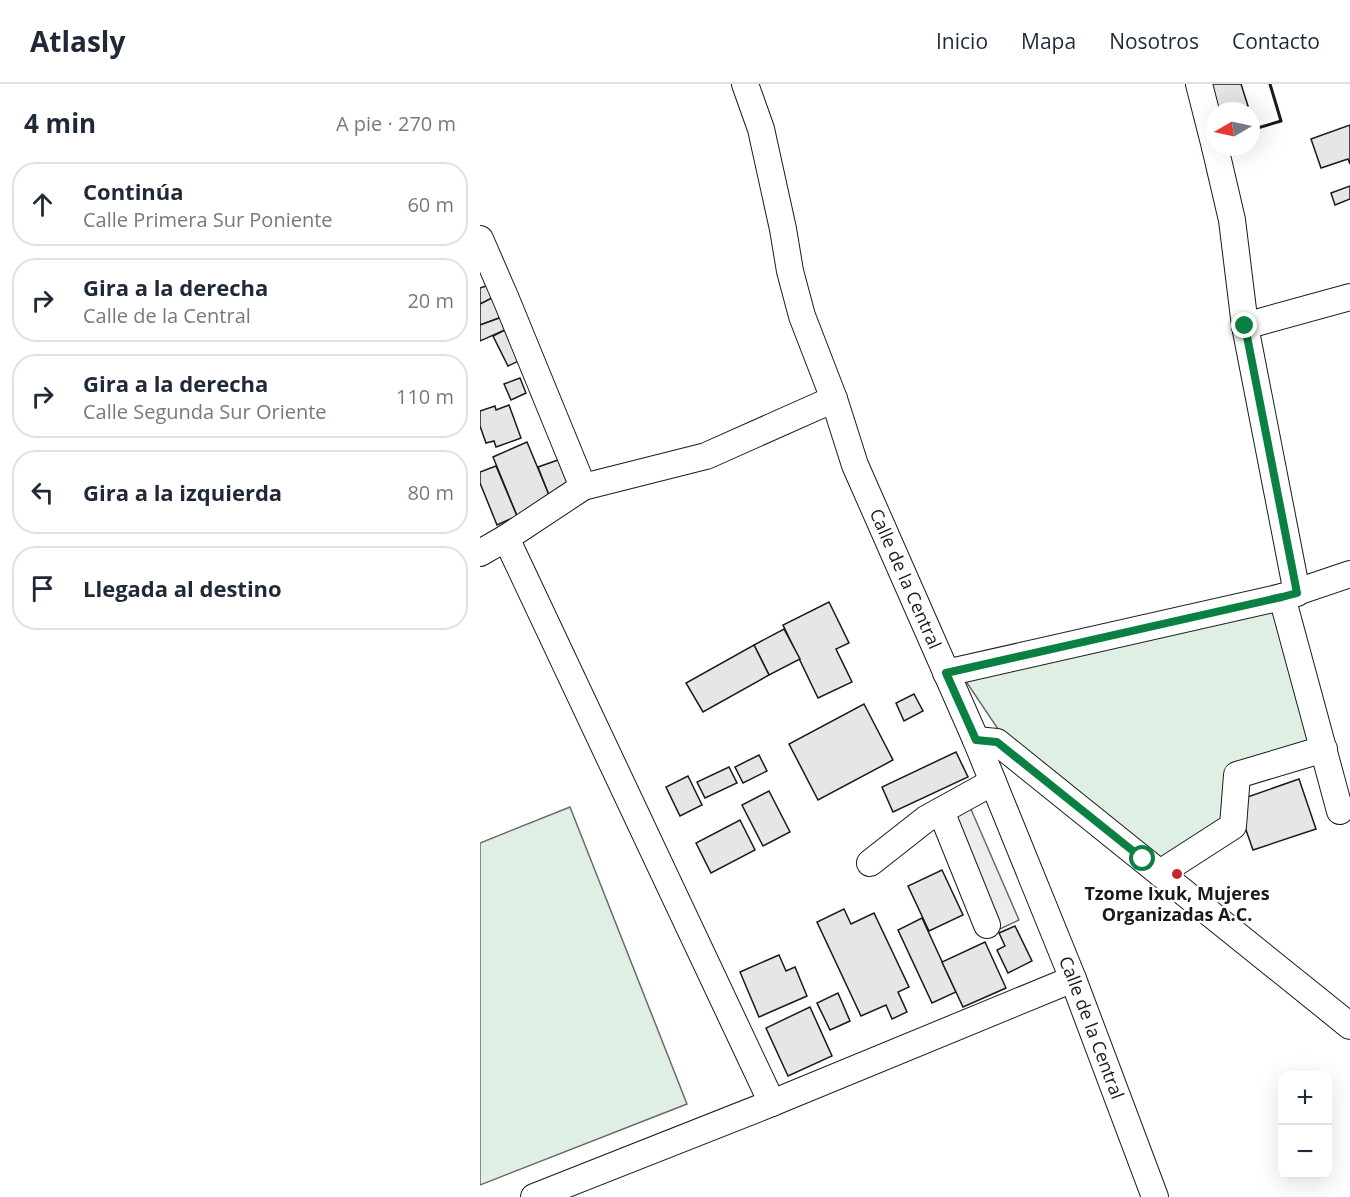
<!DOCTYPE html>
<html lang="es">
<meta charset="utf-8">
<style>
:root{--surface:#fff;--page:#f6f6f7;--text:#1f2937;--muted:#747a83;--line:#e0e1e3}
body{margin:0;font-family:"Open Sans",sans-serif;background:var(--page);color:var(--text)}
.controls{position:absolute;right:18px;bottom:18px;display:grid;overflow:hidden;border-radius:12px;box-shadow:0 6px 24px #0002}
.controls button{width:54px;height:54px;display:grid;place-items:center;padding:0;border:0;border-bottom:2px solid var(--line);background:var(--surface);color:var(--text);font:30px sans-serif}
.compass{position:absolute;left:726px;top:18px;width:54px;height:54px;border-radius:50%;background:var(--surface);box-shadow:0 6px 24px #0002;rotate:261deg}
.stop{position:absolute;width:18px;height:18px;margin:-14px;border:4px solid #0b8043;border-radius:50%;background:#fff}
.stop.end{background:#0b8043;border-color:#fff;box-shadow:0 2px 6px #0008}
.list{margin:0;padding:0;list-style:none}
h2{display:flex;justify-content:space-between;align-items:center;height:78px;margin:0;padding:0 24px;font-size:26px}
h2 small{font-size:20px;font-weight:400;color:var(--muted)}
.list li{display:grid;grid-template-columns:39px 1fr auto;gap:18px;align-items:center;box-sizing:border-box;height:84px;margin:0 12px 12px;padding:0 12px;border:2px solid var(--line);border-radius:24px}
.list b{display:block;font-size:22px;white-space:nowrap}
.list p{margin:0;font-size:20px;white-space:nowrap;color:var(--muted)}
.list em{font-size:20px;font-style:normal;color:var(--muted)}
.icon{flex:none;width:33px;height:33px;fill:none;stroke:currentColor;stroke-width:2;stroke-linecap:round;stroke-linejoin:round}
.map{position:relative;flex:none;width:870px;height:1113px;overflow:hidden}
header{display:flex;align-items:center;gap:36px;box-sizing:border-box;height:84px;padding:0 30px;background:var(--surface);border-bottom:2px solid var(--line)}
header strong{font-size:28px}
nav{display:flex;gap:33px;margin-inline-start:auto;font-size:21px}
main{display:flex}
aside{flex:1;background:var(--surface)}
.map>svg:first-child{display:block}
.green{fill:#e0efe3;stroke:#6a6a6a;stroke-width:1.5}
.parking{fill:#ededed;stroke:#6a6a6a;stroke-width:1.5}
.building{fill:#e6e6e6;stroke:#1a1a1a;stroke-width:1.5}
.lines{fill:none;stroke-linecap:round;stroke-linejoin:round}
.minor-casing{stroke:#1a1a1a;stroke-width:28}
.minor{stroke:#fff;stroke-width:26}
.wall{stroke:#1a1a1a;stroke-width:3}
.route{stroke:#0b8043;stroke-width:8}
.poi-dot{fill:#c62828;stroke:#fff;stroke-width:2}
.labels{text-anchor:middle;stroke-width:4.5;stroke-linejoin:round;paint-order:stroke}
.street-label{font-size:18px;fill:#1a1a1a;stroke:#fff}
.poi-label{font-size:18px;font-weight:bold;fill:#1a1a1a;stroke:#fff}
</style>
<header>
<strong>Atlasly</strong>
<nav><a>Inicio</a><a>Mapa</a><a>Nosotros</a><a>Contacto</a></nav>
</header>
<main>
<aside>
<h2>4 min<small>A pie · 270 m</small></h2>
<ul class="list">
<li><svg class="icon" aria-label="ahead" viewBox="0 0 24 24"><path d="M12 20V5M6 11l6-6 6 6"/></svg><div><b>Continúa</b><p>Calle Primera Sur Poniente</p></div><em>60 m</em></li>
<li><svg class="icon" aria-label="right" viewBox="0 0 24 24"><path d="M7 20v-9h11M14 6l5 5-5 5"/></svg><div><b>Gira a la derecha</b><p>Calle de la Central</p></div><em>20 m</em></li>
<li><svg class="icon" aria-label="right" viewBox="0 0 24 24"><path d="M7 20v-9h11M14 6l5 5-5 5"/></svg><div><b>Gira a la derecha</b><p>Calle Segunda Sur Oriente</p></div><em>110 m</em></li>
<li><svg class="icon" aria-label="left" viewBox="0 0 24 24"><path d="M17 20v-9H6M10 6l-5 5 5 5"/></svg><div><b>Gira a la izquierda</b></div><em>80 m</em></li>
<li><svg class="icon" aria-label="arrive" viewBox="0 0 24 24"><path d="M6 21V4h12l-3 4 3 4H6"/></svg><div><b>Llegada al destino</b></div></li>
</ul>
</aside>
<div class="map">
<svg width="870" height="1113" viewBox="0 0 870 1113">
<rect width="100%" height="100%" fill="#fff"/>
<g class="green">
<polygon points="798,520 836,662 750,687 747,736 682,780 518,645 483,593"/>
<polygon points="90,723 207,1020 0,1101 0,759"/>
</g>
<polygon class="parking" points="490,723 539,836 520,845 471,732"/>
<g class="building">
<polygon points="729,0 761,0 768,22 750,27 737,27"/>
<polygon points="870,41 870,80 868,75 841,84 831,55"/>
<polygon points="870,102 870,115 855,121 851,109"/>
<polygon points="9,201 14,213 0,220 0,204"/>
<polygon points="14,213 22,233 0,241 0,220"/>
<polygon points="22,233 27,245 0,257 0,241"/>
<polygon points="27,245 43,275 28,282 13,252"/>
<polygon points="40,294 46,309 31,316 24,300"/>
<polygon points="29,321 41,354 16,363 14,357 6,359 0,342 0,327 15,322 16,326"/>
<polygon points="47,358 72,418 37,432 13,373"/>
<polygon points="78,376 89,403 69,411 58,383"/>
<polygon points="16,382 37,432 17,441 0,399 0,388"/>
<polygon points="349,518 369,559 356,565 372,598 338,614 303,541"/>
<polygon points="304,545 320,575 289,591 274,561"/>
<polygon points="274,561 289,591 223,628 206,599"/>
<polygon points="434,610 443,627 424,637 416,619"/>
<polygon points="384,620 413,676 338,716 309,660"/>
<polygon points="476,668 488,693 413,728 402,703"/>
<polygon points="279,671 287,687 263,699 255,683"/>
<polygon points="249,683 257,699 225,714 217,698"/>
<polygon points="208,692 222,721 200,732 186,703"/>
<polygon points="819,695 836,745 773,766 756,717"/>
<polygon points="289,707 310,748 283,762 262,721"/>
<polygon points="260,736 275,766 231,789 216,759"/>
<polygon points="462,786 483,831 449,847 428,802"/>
<polygon points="364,825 371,840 394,829 429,903 418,908 427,928 412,935 406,921 381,932 337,838"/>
<polygon points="442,834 476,908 452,919 418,846"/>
<polygon points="535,842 552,877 528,889 517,866 525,862 519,849"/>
<polygon points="505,858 526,904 483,923 462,878"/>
<polygon points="299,871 306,887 315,883 327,912 279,933 260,888"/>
<polygon points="358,909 370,937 350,946 337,919"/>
<polygon points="330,923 352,972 308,992 286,944"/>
</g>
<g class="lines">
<defs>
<g id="minor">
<path id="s1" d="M265,0L281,45L303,145L310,187L322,232L354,315L375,381L496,656L593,895L675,1113"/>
<polyline points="719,0 735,63"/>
<polyline points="735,63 752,136 765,242 817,509"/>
<polyline points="0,155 26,215 103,403"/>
<polyline points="765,242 870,213"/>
<polyline points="26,454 292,1019"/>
<polyline points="0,469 26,454 103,403 226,372 354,315"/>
<polyline points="802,513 860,727"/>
<polyline points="466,589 802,513 870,490"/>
<polyline points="496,656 517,658 870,942"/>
<polyline points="461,727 507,841"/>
<polyline points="390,779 446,735 513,698"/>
<polyline points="680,789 753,742 757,691 844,665"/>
<polyline points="54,1113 292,1019 593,895"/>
</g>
</defs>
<use href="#minor" class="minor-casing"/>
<use href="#minor" class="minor"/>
<polyline class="wall" points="771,46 801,37 790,0"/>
</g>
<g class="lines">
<polyline class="route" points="663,775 517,658 496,656 466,589 802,513 817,509 765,242"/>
</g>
<circle class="poi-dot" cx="697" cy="790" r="6"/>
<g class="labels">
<g class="street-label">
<text dy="6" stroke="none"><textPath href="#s1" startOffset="522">Calle de la Central</textPath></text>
<text dy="6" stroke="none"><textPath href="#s1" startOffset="1008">Calle de la Central</textPath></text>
</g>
<g class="poi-label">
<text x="697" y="816">Tzome Ixuk, Mujeres<tspan x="697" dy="21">Organizadas A.C.</tspan></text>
</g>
</g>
</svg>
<div class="controls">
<button>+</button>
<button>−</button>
</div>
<svg class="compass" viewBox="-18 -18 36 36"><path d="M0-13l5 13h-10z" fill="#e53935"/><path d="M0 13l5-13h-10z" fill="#747a83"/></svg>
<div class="stop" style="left:663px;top:775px"></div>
<div class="stop end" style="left:765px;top:242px"></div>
</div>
</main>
